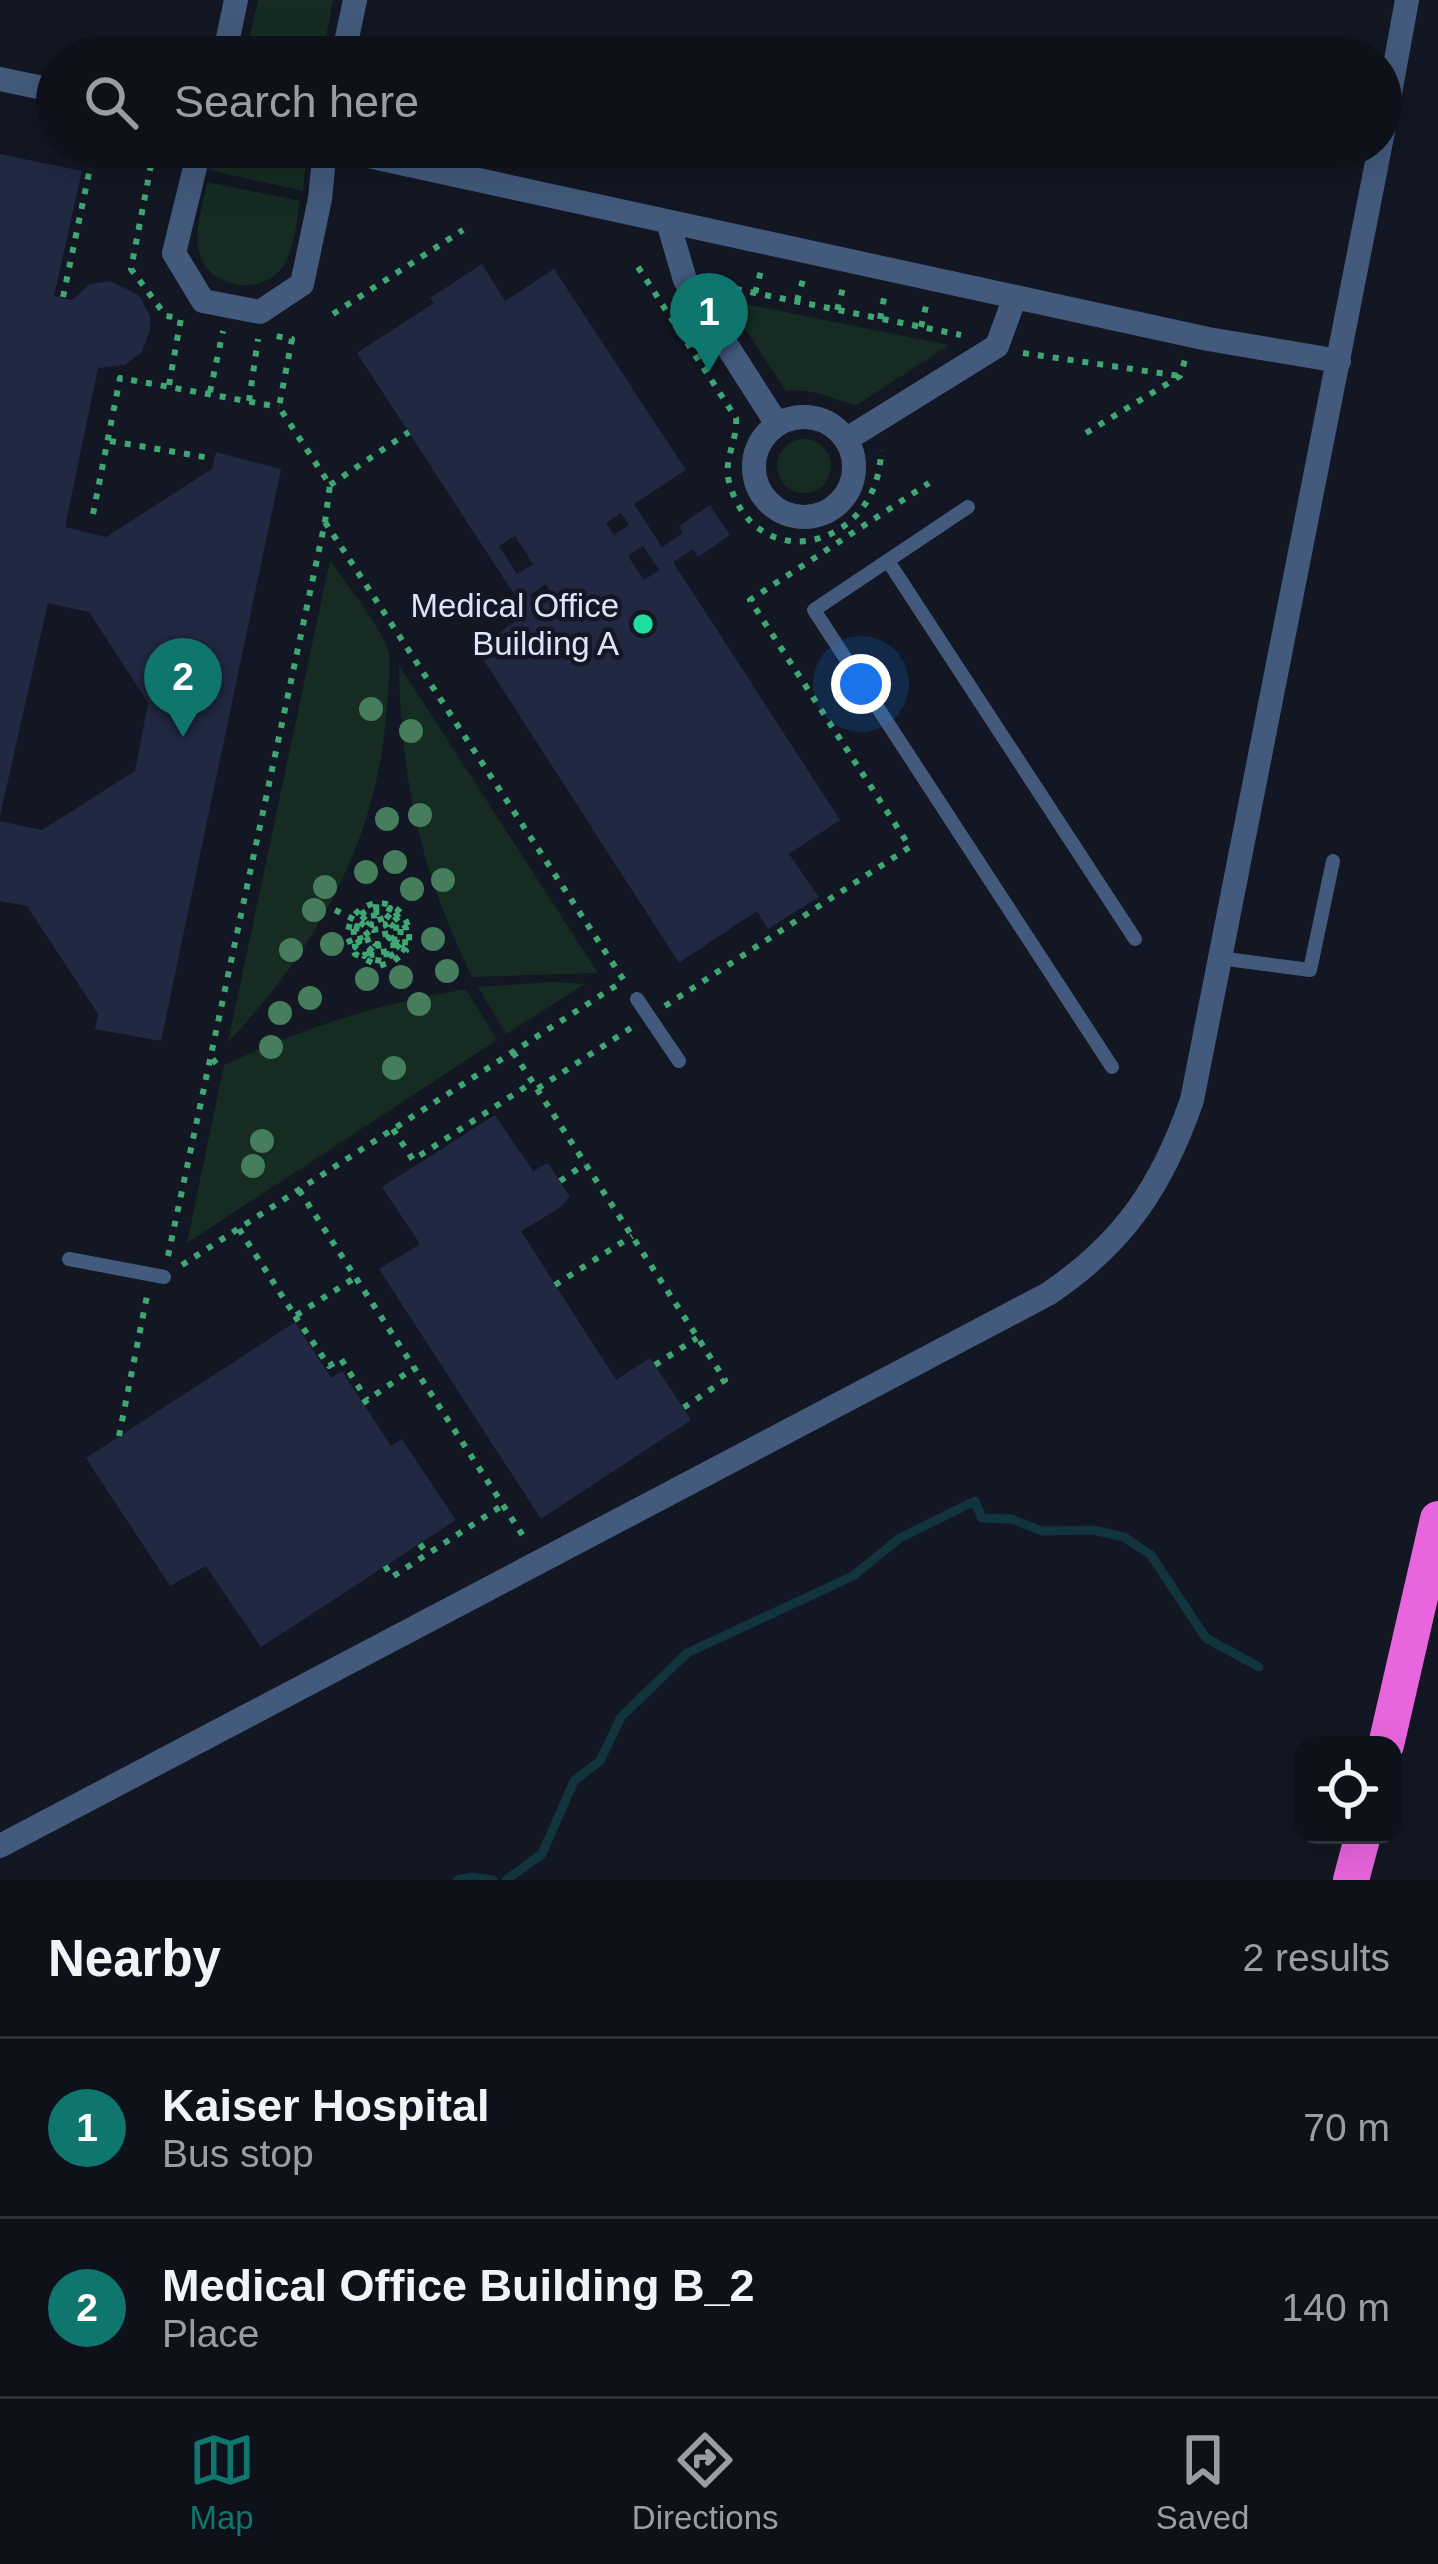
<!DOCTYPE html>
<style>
:root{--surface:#0e111a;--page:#171a23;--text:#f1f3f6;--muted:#9b9da2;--line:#2e3139;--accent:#0f766e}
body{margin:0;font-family:Helvetica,sans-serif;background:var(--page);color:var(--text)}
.controls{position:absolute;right:36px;bottom:36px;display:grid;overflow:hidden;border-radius:24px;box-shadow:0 12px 48px #0002}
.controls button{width:108px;height:108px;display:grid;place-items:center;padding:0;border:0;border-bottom:3px solid var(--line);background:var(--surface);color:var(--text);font:60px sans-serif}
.you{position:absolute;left:861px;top:684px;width:42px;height:42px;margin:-30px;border:9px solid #fff;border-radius:50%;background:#1a73e8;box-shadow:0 0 0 18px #1a73e833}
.badge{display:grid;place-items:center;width:78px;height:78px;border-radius:50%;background:var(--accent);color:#fff;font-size:39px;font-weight:700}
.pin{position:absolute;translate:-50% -99px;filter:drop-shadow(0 3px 6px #0008)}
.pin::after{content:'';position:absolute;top:63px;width:42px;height:36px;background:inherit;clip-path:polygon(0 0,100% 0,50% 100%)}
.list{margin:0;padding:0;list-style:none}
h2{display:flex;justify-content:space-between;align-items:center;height:156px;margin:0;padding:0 48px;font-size:51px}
h2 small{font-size:39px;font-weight:400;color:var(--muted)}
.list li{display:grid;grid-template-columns:78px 1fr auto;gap:36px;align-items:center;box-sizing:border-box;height:180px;padding:0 48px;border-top:3px solid var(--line)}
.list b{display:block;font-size:45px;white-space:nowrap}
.list p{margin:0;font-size:39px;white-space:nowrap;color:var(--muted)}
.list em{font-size:39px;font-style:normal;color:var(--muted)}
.icon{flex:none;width:66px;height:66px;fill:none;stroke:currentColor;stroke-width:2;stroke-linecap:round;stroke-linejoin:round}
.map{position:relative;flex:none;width:1438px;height:1880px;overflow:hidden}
.search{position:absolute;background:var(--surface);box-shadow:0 12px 48px #0002;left:36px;right:36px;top:36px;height:132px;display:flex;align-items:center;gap:30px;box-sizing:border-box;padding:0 42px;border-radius:66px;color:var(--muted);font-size:45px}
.sheet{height:516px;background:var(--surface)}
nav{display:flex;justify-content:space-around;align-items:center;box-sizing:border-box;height:168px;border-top:3px solid var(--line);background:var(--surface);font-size:33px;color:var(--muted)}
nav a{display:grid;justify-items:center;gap:6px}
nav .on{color:var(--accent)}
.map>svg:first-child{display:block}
.green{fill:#162c22}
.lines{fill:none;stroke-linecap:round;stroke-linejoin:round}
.stream{stroke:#11343d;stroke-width:9}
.building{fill:#212842;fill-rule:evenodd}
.path{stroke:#40a774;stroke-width:6;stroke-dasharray:6 9;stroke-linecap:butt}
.service{stroke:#435a7c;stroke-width:14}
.minor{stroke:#435a7c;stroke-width:24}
.motorway{stroke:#e965de;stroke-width:36}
.tree{fill:#457d5d}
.poi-dot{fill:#20df9e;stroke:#121723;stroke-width:4.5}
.labels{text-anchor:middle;stroke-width:9;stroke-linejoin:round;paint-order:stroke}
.poi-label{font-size:33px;fill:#dae4fa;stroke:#121723;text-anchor:end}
</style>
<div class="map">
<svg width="1438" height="1880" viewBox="0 0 1438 1880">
<rect width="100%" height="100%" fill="#121723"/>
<g class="green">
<polygon points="258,0 333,0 322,57 245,57"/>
<polygon points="219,147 306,163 303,191 210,170"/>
<path d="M207,182L300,201C296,221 295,247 284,265C262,299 203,288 198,247C195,228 204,201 207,182Z"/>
<path d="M726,300L949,345L857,405C830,400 818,388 786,391Z"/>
<circle cx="804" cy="466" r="27"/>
<path d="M330,560C343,579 386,635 389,653C391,673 387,697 386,717C376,843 314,952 228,1042Z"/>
<path d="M399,665L598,973L472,977C421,872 401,781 399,665Z"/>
<polygon points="553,982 585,984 506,1034 478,987"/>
<path d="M466,989L497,1040L187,1243L224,1065C306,1027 377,1004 466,989Z"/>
</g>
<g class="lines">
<g class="stream">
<polyline points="458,1880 472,1877 493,1880"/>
<polyline points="506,1880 542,1854 574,1781 600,1761 621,1717 687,1653 853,1576 900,1538 975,1501 982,1518 1011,1519 1042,1531 1093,1530 1124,1537 1151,1555 1206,1638 1259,1667"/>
</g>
</g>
<g class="building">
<polygon points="0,154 82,171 54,296 72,300 90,284 110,281 139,295 150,316 150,329 142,352 125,365 98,368 65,527 106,537 212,469 216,452 281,469 161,1041 95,1029 98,1014 27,906 0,901 0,821 42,830 135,771 148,703 89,612 48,603 0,816"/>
<path d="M482,264L505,301L554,269L686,470L634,504L662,547L683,533L679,526L710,505L730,535L698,557L693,549L673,562L840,820L789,854L819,897L768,929L757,911L679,963L476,648L527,614L357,353L434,303L430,298ZM621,513L629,525L614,535L606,523ZM515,536L533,564L517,574L499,546ZM643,546L659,570L644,580L628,556ZM546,584L554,597L538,607L530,595Z"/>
<polygon points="495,1115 533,1171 548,1163 570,1197 558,1209 521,1231 616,1380 650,1358 691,1420 541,1519 379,1269 420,1244 382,1187"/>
<polygon points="295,1322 331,1378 342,1371 391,1446 402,1439 456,1520 261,1647 206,1566 170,1586 86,1458"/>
</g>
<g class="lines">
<g class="path">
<polyline points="151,165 131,269 166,316 181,318"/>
<path d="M638,267L736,418C738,440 723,459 729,482C756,580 880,548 881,450"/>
<polyline points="721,286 961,335"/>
<polyline points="755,293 762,267"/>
<polyline points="63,297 93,154"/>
<polyline points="797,301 804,276"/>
<polyline points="837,310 844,284"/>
<polyline points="333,314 463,230"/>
<polyline points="880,319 885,293"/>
<polyline points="921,327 927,302"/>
<polyline points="1023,353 1180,376"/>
<polyline points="169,385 181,318"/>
<polyline points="210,392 223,331"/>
<polyline points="249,401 258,339"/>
<polyline points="1086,433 1180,376 1185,360"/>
<polyline points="110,441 210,458"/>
<polyline points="330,485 409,432"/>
<polyline points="93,514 120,378 279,407"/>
<polyline points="325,522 625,982"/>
<path d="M335,910L359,922L370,912H388L390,908L372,907L357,917L354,915C381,888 416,911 408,946L405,945L406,928L394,911L392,914L401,924L400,944L391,954L370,955L369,959L383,961L402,948L406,951L394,961L379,966L355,954L347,935L350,923L353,924L355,947L364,956L366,953L355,936L357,926L361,940L374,953L388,951L395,945L370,946L364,930L375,944H383L391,936L385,924L372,925L369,923L384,918L393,926V939L397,940L396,923L385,914L370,916L362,924L373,930L384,928L386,937L379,933"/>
<polyline points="665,1006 910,847 750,600 929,483"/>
<polyline points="513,1052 537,1089 634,1026"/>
<polyline points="212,1063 224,1054"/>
<polyline points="537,1089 725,1380 683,1408"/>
<polyline points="393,1129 413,1160 533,1082"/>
<polyline points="560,1181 585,1164"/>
<polyline points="299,1190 525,1539"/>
<polyline points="239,1229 295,1316 356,1277"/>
<polyline points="168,1256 325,522 330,485 279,407 292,339 276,336"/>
<polyline points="182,1265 620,983"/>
<polyline points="555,1285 632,1236"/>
<polyline points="295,1316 329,1366 341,1359 367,1400"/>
<polyline points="655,1365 697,1338"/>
<polyline points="363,1403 414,1368"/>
<polyline points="119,1436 147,1296"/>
<polyline points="420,1544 427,1554"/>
<polyline points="385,1566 392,1577 503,1505"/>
</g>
<g class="service">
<polyline points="968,507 814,610 1112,1067"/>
<polyline points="888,561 1135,939"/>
<polyline points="1219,958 1310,970 1333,861"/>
<polyline points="637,999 679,1061"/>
<polyline points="69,1259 164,1277"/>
</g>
<g class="minor">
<polyline points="224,57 236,0"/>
<polyline points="343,57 355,0"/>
<polyline points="0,79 57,91"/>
<polyline points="1381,142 1407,0"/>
<polyline points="200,147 174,253 203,301 260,312 302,284 320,199 325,147"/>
<polyline points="327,147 1208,339 1339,361"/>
<polyline points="668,222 685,280 777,424"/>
<circle cx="804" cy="467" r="50"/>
<polyline points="847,439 997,346 1015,297"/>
<path d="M0,1846L1048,1294C1124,1243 1162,1186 1192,1100L1380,147"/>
</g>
<g class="motorway">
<polyline points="1386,1745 1438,1519"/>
<polyline points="1351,1880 1363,1835"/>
</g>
</g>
<g class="tree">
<circle cx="371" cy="709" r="12"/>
<circle cx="411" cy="731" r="12"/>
<circle cx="420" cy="815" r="12"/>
<circle cx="387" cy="819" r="12"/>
<circle cx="395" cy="862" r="12"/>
<circle cx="366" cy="872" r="12"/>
<circle cx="443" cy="880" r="12"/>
<circle cx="325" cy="887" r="12"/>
<circle cx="412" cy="889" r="12"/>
<circle cx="314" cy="910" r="12"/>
<circle cx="433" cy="939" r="12"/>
<circle cx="332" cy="944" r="12"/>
<circle cx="291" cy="950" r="12"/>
<circle cx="447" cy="971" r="12"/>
<circle cx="401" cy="977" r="12"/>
<circle cx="367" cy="979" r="12"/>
<circle cx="310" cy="998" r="12"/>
<circle cx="419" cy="1004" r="12"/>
<circle cx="280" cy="1013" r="12"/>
<circle cx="271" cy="1047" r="12"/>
<circle cx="394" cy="1068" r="12"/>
<circle cx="262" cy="1141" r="12"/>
<circle cx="253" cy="1166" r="12"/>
</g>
<circle class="poi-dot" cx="643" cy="624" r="12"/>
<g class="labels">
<g class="poi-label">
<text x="619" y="617">Medical Office<tspan x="619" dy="38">Building A</tspan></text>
</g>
</g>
</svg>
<div class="controls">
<button><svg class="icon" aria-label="locate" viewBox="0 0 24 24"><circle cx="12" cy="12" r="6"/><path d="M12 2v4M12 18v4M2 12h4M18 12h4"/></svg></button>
</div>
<div class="you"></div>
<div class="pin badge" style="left:709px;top:372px">1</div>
<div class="pin badge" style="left:183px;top:737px">2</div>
<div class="search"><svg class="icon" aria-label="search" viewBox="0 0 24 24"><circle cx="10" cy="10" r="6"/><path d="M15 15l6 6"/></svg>Search here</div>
</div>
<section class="sheet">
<h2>Nearby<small>2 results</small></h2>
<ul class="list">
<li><span class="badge">1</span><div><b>Kaiser Hospital</b><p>Bus stop</p></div><em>70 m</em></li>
<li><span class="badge">2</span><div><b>Medical Office Building B_2</b><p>Place</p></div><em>140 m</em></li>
</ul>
</section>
<nav>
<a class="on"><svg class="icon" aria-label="map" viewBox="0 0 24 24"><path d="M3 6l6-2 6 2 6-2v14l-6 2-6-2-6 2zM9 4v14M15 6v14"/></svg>Map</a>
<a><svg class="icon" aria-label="directions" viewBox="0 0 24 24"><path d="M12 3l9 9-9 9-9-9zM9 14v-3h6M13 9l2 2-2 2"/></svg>Directions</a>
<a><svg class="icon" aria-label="saved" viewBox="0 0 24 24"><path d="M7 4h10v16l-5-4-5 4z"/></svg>Saved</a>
</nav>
